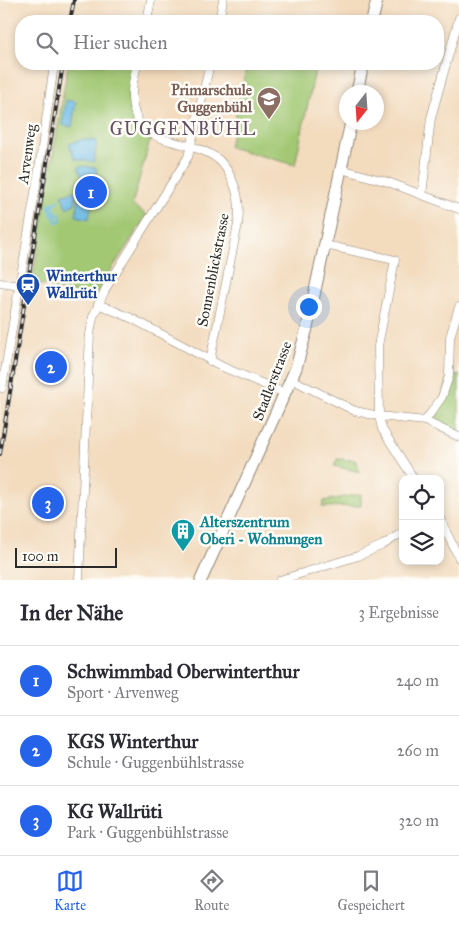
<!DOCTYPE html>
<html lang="de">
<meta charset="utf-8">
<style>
:root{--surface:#fff;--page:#f7f7f7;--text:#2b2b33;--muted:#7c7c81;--line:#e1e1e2;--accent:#2563eb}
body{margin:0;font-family:"IM FELL Great Primer",serif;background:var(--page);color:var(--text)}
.controls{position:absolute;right:15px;bottom:15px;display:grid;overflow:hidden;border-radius:10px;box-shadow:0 2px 8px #0003}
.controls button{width:45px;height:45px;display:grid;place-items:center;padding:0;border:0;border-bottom:1px solid var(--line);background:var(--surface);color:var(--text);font:25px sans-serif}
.compass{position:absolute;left:339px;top:85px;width:45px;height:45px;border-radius:50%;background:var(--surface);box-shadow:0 2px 8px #0003;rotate:197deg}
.scale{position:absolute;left:15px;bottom:12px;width:102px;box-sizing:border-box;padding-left:5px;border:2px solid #2b2b2b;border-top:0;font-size:14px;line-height:18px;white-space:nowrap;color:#2b2b2b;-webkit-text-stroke:4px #fdfcf7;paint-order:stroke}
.you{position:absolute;left:308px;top:306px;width:18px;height:18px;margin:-12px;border:4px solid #fff;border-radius:50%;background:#1a73e8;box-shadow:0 0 0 8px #1a73e833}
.badge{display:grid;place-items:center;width:32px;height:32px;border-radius:50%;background:var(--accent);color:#fff;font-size:16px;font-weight:700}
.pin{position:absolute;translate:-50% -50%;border:2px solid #fff;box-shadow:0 1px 5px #0006}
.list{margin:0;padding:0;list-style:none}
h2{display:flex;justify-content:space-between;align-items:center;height:65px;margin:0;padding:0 20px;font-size:21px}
h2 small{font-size:16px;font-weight:400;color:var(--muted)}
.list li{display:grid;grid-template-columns:32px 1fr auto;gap:15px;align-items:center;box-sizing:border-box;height:70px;padding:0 20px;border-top:1px solid var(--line)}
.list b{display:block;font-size:19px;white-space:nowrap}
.list p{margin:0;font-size:16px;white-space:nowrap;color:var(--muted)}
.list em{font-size:16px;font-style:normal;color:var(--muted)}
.icon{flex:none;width:28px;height:28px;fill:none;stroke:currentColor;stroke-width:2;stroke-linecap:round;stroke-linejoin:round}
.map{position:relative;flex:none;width:459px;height:580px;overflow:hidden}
.search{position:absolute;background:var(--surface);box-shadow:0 2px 8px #0003;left:15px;right:15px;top:15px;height:55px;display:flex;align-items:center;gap:12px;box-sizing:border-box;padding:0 18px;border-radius:20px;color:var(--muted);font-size:19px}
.sheet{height:275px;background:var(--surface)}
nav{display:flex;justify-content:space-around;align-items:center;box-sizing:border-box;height:70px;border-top:1px solid var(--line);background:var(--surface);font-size:14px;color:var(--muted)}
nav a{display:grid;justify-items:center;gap:2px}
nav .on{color:var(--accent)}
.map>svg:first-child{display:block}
.green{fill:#a2c873;stroke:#667a4f}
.water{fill:#68b8e3;stroke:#4a7287}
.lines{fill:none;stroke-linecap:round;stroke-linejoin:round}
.stream{stroke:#68b8e3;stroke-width:2}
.street-casing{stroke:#8f8374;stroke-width:9}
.secondary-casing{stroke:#8f8374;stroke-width:13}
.street{stroke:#fff;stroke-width:8}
.secondary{stroke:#fff;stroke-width:11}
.rail-casing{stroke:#2b2b2b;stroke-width:4}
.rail{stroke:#fdfcf7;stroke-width:2;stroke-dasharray:5.5;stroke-linecap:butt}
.labels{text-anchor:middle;stroke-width:5;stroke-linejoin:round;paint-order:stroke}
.education-label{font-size:15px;font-weight:bold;fill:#785e54;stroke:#fdfcf7;text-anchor:end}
.street-label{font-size:15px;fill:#2b2b2b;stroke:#fdfcf7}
.transit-label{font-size:15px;font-weight:bold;fill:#164399;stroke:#fdfcf7;text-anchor:start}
.culture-label{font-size:15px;font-weight:bold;fill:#0d838f;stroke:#fdfcf7;text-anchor:start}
.quarter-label{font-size:18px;letter-spacing:1px;fill:#634e62;stroke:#fdfcf7}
</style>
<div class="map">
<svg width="459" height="580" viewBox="0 0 459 580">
<rect width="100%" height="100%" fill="#fdfcf7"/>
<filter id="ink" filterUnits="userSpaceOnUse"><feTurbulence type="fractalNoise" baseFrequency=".02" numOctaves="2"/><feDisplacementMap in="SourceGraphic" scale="10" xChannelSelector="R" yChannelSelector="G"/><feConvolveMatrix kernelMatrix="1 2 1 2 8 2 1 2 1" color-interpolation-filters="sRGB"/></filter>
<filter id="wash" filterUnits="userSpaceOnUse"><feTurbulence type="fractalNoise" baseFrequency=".0096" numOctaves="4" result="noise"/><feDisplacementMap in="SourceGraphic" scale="20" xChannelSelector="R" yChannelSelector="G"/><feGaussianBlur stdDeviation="1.12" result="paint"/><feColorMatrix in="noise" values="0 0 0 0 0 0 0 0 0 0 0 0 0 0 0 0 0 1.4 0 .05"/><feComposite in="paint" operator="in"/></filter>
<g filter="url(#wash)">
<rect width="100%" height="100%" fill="#f3dbbe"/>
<g class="green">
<path d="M68,64H134C130,88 123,102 140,124C144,129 148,135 153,138L149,144L132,205L147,215L108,275L98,294H90L87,295L52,289V286L36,284L37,278L33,277Z"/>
<polygon points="247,64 314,64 314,75 295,165 229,147"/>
<polygon points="459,374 459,437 448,430 436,418 449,376"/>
<polygon points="337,459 355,460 360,472 334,466"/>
<polygon points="361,494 361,506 322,507 324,501"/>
</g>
<g class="water">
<polygon points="66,100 76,102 72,127 62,125"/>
<polygon points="83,139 97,141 94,162 75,159 69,144"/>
<polygon points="82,166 97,168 89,219 76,216 82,177 78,167"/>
<polygon points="74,191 76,197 75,204 66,208 62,195"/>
</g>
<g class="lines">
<path class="stream" d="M59,201C56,202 53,202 51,206V209C54,211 56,211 58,214C57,215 57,216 55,217H53L51,214C52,211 53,210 55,207L54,204L51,203L49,207C53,216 57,208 55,221L56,222L61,220L60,214"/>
</g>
</g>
<g filter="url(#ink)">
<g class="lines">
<defs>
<g id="street">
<polyline points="147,21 151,0"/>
<polyline points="219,21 223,0"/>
<path d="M137,64C135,75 131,86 132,98C135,151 189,135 219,160C225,166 230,174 233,182C239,195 240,209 238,224L210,361"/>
<polyline points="341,169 388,182 459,209"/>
<polyline points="422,195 431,118 459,18"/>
<polyline points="325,245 395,260 378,346 379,416 382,429 414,479"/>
<polyline points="0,283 20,286"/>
<polyline points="98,304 131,318 225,368 285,393"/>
<polyline points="291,379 355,411 379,416 425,421 459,437"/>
<polyline points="2,388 38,175 54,65"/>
<polyline points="425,421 442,397 449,376 450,337 459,307"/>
<polyline points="440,519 459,558"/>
<polyline points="79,580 90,334 93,317 106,288 188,157 210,64"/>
<polyline points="280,580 358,556 383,545 403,532"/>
</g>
<g id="secondary">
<polyline points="372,21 377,0"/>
<polyline points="357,92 363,64"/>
<polyline points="201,580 296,368 307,328 351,122"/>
</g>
</defs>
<use href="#street" class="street-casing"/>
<use href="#secondary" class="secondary-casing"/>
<use href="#street" class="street"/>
<use href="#secondary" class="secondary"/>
<defs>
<g id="rail">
<polyline points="70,21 74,0"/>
<polyline points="0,454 63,64"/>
</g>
</defs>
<use href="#rail" class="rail-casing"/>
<use href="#rail" class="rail"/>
</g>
</g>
<defs>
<symbol id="school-pin" viewBox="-11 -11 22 30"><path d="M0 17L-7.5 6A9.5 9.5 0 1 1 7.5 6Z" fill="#8d6e63" stroke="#fdfcf7"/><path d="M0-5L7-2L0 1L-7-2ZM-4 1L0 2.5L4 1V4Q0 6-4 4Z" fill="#fff"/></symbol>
<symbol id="station-pin" viewBox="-11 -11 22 30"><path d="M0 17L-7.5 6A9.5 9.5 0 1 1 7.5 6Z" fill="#1a4fb4" stroke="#fdfcf7"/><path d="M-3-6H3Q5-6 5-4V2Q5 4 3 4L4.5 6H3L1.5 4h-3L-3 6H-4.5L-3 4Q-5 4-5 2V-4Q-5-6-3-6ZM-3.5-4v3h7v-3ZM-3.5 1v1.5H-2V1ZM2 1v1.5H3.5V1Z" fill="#fff"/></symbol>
<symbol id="building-pin" viewBox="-11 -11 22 30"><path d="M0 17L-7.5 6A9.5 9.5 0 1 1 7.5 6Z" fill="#0f9aa8" stroke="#fdfcf7"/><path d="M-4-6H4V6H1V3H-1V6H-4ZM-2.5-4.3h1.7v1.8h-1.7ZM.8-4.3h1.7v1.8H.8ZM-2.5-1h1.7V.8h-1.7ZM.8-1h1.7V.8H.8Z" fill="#fff"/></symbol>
</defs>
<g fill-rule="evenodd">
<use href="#school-pin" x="255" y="85" width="28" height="38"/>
<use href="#station-pin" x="14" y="271" width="28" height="38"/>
<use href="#building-pin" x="169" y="517" width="28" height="38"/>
</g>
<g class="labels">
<g class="education-label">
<text x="252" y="95">Primarschule<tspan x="252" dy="17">Guggenbühl</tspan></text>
</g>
<g class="street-label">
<text transform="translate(27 154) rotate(-82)" y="5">Arvenweg</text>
<text transform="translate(213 270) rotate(-79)" y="5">Sonnenblickstrasse</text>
<text transform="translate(272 381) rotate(-69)" y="5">Stadlerstrasse</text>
</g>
<g class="transit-label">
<text x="46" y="281">Winterthur<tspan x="46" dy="17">Wallrüti</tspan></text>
</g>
<g class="culture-label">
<text x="200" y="527">Alterszentrum<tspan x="200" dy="17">Oberi - Wohnungen</tspan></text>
</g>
<g class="quarter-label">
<text x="183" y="135">GUGGENBÜHL</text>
</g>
</g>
</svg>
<div class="controls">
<button><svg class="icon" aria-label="locate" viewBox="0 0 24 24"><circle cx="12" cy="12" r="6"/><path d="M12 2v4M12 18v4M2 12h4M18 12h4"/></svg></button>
<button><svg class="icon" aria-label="layers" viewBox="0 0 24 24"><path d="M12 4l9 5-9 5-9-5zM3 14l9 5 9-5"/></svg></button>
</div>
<svg class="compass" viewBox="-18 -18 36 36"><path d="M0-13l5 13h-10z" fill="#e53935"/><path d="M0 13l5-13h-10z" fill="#7c7c81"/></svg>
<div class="scale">100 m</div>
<div class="you"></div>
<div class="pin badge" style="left:91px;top:192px">1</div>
<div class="pin badge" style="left:51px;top:367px">2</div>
<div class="pin badge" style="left:48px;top:503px">3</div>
<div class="search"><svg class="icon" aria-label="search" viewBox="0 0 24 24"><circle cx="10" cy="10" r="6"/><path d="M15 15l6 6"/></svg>Hier suchen</div>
</div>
<section class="sheet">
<h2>In der Nähe<small>3 Ergebnisse</small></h2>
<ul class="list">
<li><span class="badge">1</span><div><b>Schwimmbad Oberwinterthur</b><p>Sport · Arvenweg</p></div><em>240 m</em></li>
<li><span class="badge">2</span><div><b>KGS Winterthur</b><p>Schule · Guggenbühlstrasse</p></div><em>260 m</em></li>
<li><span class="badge">3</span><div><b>KG Wallrüti</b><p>Park · Guggenbühlstrasse</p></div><em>320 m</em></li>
</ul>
</section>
<nav>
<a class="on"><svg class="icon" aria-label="map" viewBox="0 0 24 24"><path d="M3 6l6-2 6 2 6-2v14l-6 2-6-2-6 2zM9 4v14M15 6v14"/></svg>Karte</a>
<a><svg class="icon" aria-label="directions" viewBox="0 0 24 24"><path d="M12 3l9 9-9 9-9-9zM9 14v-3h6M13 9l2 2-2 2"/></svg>Route</a>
<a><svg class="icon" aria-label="saved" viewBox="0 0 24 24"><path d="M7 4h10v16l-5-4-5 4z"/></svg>Gespeichert</a>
</nav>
